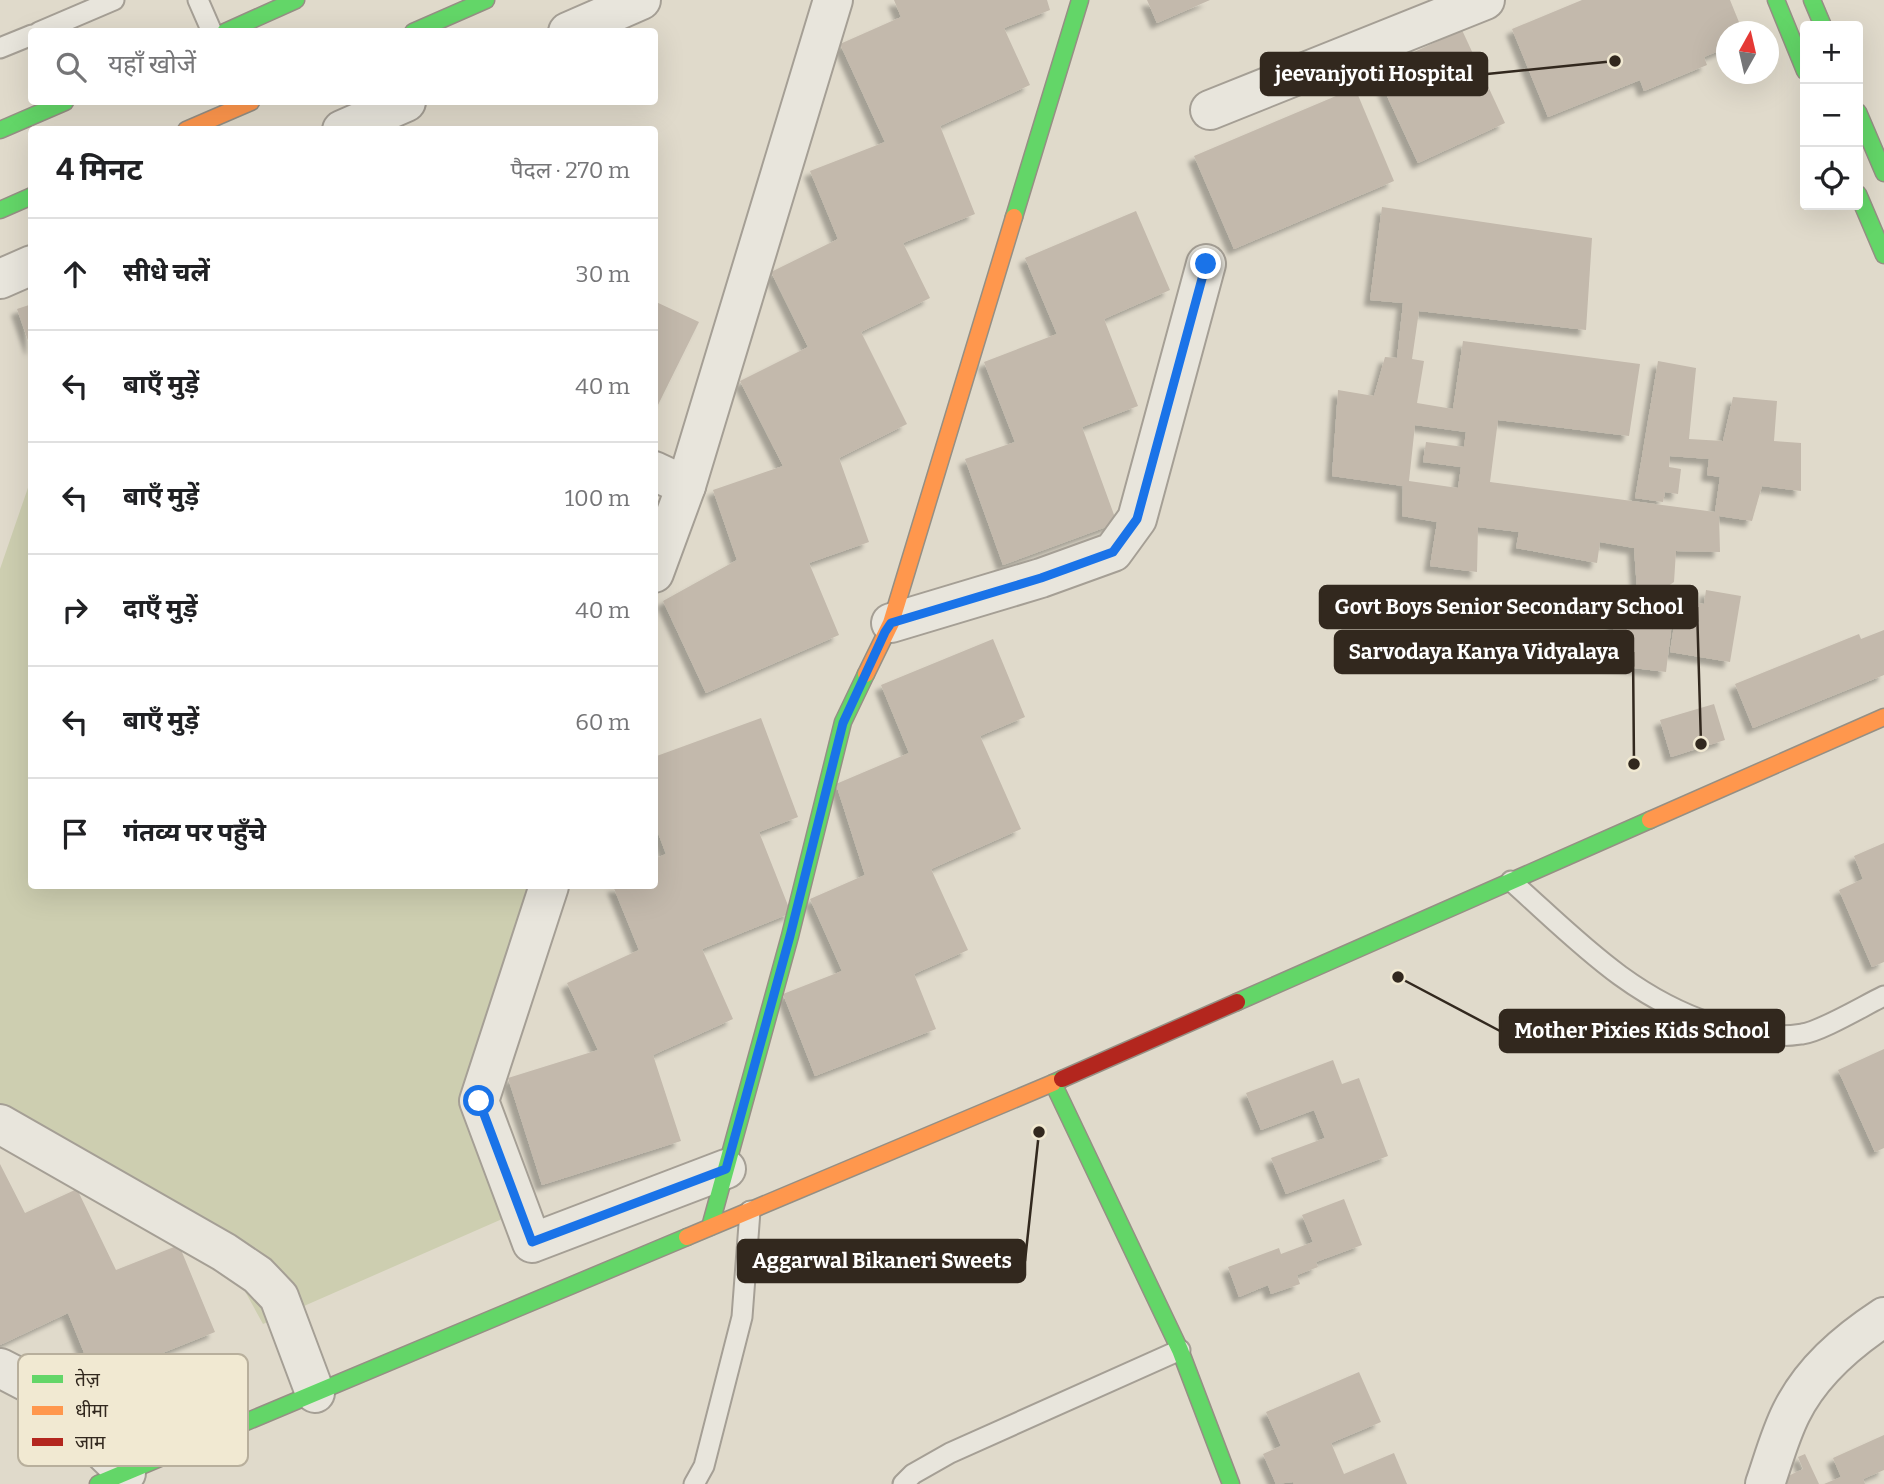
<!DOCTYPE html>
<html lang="hi">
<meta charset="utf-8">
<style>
:root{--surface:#fff;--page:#f2f2f2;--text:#202124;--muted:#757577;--line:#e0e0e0}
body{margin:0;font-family:Bitter,"Noto Sans Devanagari",serif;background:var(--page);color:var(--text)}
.controls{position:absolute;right:21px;top:21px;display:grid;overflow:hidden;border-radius:7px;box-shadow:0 7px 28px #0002}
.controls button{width:63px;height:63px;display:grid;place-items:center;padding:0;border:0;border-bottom:2px solid var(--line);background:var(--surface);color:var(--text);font:35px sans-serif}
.compass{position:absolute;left:1716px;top:21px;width:63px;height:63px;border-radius:50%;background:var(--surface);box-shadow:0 7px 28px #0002;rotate:8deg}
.stop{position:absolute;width:21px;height:21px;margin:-16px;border:5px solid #1a73e8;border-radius:50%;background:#fff}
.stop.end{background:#1a73e8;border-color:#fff;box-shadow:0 2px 7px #0008}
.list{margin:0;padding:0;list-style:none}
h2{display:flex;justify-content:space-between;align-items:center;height:91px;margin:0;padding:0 28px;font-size:30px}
h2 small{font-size:23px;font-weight:400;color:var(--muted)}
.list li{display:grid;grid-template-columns:46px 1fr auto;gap:21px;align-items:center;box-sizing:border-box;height:112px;padding:0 28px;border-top:2px solid var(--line)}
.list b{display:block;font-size:26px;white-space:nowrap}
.list em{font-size:23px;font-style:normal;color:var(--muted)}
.icon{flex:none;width:38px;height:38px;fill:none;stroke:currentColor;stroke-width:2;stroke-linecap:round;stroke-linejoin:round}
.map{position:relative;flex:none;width:1884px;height:1484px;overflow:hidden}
.search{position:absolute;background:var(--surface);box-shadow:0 7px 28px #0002;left:28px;top:28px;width:630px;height:77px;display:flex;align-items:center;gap:18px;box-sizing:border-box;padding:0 24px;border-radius:7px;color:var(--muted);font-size:26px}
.panel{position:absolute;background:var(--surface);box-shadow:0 7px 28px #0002;left:28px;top:126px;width:630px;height:763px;border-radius:7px}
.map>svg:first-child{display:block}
.green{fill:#cdceb0}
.building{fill:#c3b9ac;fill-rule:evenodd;filter:url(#shadow)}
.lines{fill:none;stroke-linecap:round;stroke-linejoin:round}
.lane-casing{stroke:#a59f95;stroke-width:23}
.street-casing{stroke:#a59f95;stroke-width:42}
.fast-casing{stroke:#958f84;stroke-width:19}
.slow-casing{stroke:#958f84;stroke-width:19}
.jam-casing{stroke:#958f84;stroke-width:19}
.lane{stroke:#e8e5dc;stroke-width:19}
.street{stroke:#e8e5dc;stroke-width:38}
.fast{stroke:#63d668;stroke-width:16}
.slow{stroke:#ff974d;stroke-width:16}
.jam{stroke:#b3261e;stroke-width:16}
.route{stroke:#1a73e8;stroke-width:9}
.key{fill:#f1e9d2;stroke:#b8af9c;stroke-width:2}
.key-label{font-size:19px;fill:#32281e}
.leader{fill:none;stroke:#32281e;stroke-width:2.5}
.callout-dot{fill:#32281e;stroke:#f1e9d2;stroke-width:2.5}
.callout{fill:#32281e;stroke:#32281e;stroke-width:2.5}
.callout-label{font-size:21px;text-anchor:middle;font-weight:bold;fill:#fff}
</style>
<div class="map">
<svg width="1884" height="1484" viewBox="0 0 1884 1484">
<defs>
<filter id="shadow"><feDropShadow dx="-6" dy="6" stdDeviation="2" flood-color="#0004"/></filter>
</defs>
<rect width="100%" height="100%" fill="#e0dacb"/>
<polygon class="green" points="31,479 32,886 555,886 475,1082 509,1216 263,1324 208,1224 0,1118 0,569"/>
<g class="building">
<polygon points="894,0 1047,0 1050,10 1004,28 1030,85 940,126 975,214 903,243 930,298 861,332 907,424 839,458 869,542 809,563 839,635 706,693 663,601 737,560 713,490 783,466 740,381 808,347 771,272 838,239 810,171 885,142 840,44 901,17"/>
<polygon points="1147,0 1210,0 1157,23"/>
<polygon points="1582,0 1730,0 1743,32 1726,32 1726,48 1704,57 1707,65 1644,91 1640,80 1548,117 1512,29"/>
<polygon points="1462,30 1505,123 1418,163 1375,70"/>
<polygon points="1355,88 1394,181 1234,249 1194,156"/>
<path d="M1382,207L1592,238L1586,330L1419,311L1412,359L1424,361L1417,403L1453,409L1463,341L1640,364L1629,436L1498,420L1490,482L1715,512L1720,477L1707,475L1709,459L1670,456L1669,467L1681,469L1678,494L1665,492L1663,502L1635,498L1658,361L1696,368L1689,439L1723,441L1733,397L1777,401L1774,441L1801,443V491L1762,486L1752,521L1719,516L1720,552L1676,551L1674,582L1656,594L1675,597L1666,672L1609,665L1617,600L1638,603L1634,548L1600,542L1597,563L1516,548L1519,532L1478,527L1477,572L1430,566L1437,522L1402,516L1403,486L1332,476L1338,390L1374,396L1385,357L1397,358L1403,303L1370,300ZM1415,425L1466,432L1464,447L1426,442L1423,462L1461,467L1458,488L1409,481Z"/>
<polygon points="1136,211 1170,290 1104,319 1138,406 1082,427 1117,523 1003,565 965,459 1015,442 984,362 1057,334 1025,258"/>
<polygon points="654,301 699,322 654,413"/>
<polygon points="32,304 32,348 31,349 17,309"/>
<polygon points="1706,590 1741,596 1730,662 1670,652 1678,600 1704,604"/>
<polygon points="1884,630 1884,675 1753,728 1735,684 1859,634 1861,639"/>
<polygon points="993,639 1025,717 980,736 1021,829 931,869 968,950 914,974 936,1029 815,1076 783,994 842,971 810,899 865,875 836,784 909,753 881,685"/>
<polygon points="1714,704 1725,740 1671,757 1660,720"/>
<polygon points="761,718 798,817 759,832 791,913 702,949 733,1019 653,1055 681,1141 542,1185 508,1078 598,1050 567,983 639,950 613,886 654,886 654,859 666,854 654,822 654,757"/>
<polygon points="1884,843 1884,962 1872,967 1839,890 1863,879 1854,856"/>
<polygon points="1884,1049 1884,1148 1875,1152 1838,1070"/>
<polygon points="1333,1060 1342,1084 1359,1078 1388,1156 1286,1194 1271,1158 1325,1138 1314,1110 1261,1130 1246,1093"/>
<polygon points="0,1164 25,1213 77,1189 116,1270 179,1245 215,1332 95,1380 68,1313 0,1345"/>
<polygon points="1344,1199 1362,1245 1316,1262 1318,1267 1297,1275 1300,1284 1271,1294 1268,1285 1239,1297 1228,1267 1279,1248 1281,1254 1313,1242 1302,1215"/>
<polygon points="1359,1372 1381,1422 1331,1443 1344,1474 1394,1453 1407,1484 1294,1484 1293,1482 1276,1484 1263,1454 1281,1446 1266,1412"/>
<polygon points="1884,1435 1884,1470 1863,1479 1865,1484 1824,1484 1841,1477 1833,1458"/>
<polygon points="1805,1454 1819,1484 1771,1484 1803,1469 1798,1457"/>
</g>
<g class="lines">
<defs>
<g id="lane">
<polyline points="198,0 212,32"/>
<polyline points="39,32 114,0"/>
<polyline points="0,48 32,35"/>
<path d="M1511,881C1575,938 1629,997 1713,1024C1742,1033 1772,1039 1802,1034C1820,1032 1865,1005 1884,996"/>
<polyline points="694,1484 704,1466 742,1317 750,1211"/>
<polyline points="903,1484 913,1474 950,1453 1180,1350"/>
</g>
<g id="street">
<polyline points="568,32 641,0"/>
<polyline points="1210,110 1485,0"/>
<polyline points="342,130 406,102"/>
<polyline points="0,279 32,265"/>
<polyline points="654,471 686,486 654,573"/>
<polyline points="686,486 833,0"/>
<polyline points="891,623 1041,578 1113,552 1137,519 1206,264"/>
<polyline points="549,886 479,1101 532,1243 726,1169"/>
<polyline points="0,1124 224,1252 258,1275 279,1297 315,1393"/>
<polyline points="0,1368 37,1387 126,1473"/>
<path d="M1765,1484C1773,1461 1780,1435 1791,1413C1811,1372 1846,1342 1884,1317"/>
</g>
<g id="fast">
<polyline points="1776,0 1805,71"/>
<polyline points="1812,0 1823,26"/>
<polyline points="225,32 296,0"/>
<polyline points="413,32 486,0"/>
<polyline points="1858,112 1884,173"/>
<polyline points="0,130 65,102"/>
<polyline points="1858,194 1884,255"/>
<polyline points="0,210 32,196"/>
<polyline points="1014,217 1080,0"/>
<polyline points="1237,1002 1650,820"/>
<polyline points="1062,1079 1053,1083 1180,1350 1231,1484"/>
<polyline points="710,1227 790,936 843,722 866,674"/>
<polyline points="98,1484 687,1237"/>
</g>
<g id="slow">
<polyline points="186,130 251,102"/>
<polyline points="866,674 891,623 1014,217"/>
<polyline points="1650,820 1884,717"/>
<polyline points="687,1237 1053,1083"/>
</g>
<polyline id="jam" points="1062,1079 1237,1002"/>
</defs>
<use href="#lane" class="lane-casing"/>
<use href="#street" class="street-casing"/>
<use href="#fast" class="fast-casing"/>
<use href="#slow" class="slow-casing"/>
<use href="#jam" class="jam-casing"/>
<use href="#lane" class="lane"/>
<use href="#street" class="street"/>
<use href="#fast" class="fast"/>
<use href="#slow" class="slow"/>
<use href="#jam" class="jam"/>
</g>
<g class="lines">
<polyline class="route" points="479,1101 532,1242 726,1169 790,936 843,723 885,632 891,623 1041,578 1113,552 1137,519 1206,264"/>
</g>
<rect x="18" y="1354" width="230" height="112" rx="10" class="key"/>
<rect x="32" y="1375" width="31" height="8" fill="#63d668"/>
<rect x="32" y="1406" width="31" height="9" fill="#ff974d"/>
<rect x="32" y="1438" width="31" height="8" fill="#b3261e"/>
<g class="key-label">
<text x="75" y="1386">तेज़</text>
<text x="75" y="1417">धीमा</text>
<text x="75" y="1449">जाम</text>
</g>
<path class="leader" d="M1615 61L1487 74M1701 744L1697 607M1634 764L1633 652M1398 977L1500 1031M1039 1132L1025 1261"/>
<g class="callout-dot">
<circle cx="1615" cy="61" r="7"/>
<circle cx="1701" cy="744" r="7"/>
<circle cx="1634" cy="764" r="7"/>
<circle cx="1398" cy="977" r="7"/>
<circle cx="1039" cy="1132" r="7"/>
</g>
<g class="callout">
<rect x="1261" y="53" width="226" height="42" rx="7"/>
<rect x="1320" y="586" width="377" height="42" rx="7"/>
<rect x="1335" y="631" width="298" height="42" rx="7"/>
<rect x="1500" y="1010" width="284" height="42" rx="7"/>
<rect x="738" y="1240" width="287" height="42" rx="7"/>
</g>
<g class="callout-label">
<text x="1374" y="81">jeevanjyoti Hospital</text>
<text x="1509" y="614">Govt Boys Senior Secondary School</text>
<text x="1484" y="659">Sarvodaya Kanya Vidyalaya</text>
<text x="1642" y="1038">Mother Pixies Kids School</text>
<text x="882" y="1268">Aggarwal Bikaneri Sweets</text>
</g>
</svg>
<div class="controls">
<button>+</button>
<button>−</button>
<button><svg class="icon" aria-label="locate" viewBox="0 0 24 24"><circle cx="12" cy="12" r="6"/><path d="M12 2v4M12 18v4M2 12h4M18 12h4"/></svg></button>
</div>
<svg class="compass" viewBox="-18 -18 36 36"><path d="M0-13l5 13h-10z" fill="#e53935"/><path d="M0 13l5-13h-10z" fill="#757577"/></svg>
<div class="stop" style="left:479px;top:1101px"></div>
<div class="stop end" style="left:1206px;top:264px"></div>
<div class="search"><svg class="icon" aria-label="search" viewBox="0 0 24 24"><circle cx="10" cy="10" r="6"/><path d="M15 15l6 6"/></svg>यहाँ खोजें</div>
<section class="panel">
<h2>4 मिनट<small>पैदल · 270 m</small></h2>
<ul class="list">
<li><svg class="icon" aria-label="ahead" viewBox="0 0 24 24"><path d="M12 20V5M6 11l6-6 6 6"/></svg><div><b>सीधे चलें</b></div><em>30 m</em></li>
<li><svg class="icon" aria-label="left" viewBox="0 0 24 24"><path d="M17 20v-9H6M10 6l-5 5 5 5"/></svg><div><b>बाएँ मुड़ें</b></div><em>40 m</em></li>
<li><svg class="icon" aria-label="left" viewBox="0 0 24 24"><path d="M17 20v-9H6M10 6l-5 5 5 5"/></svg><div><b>बाएँ मुड़ें</b></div><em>100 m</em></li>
<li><svg class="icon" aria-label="right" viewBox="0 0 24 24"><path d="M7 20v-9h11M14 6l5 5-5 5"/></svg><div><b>दाएँ मुड़ें</b></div><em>40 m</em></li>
<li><svg class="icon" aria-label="left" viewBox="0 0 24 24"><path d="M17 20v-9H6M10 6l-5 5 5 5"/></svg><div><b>बाएँ मुड़ें</b></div><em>60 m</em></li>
<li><svg class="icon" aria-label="arrive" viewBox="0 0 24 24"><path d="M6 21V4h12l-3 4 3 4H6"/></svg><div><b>गंतव्य पर पहुँचे</b></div></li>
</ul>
</section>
</div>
